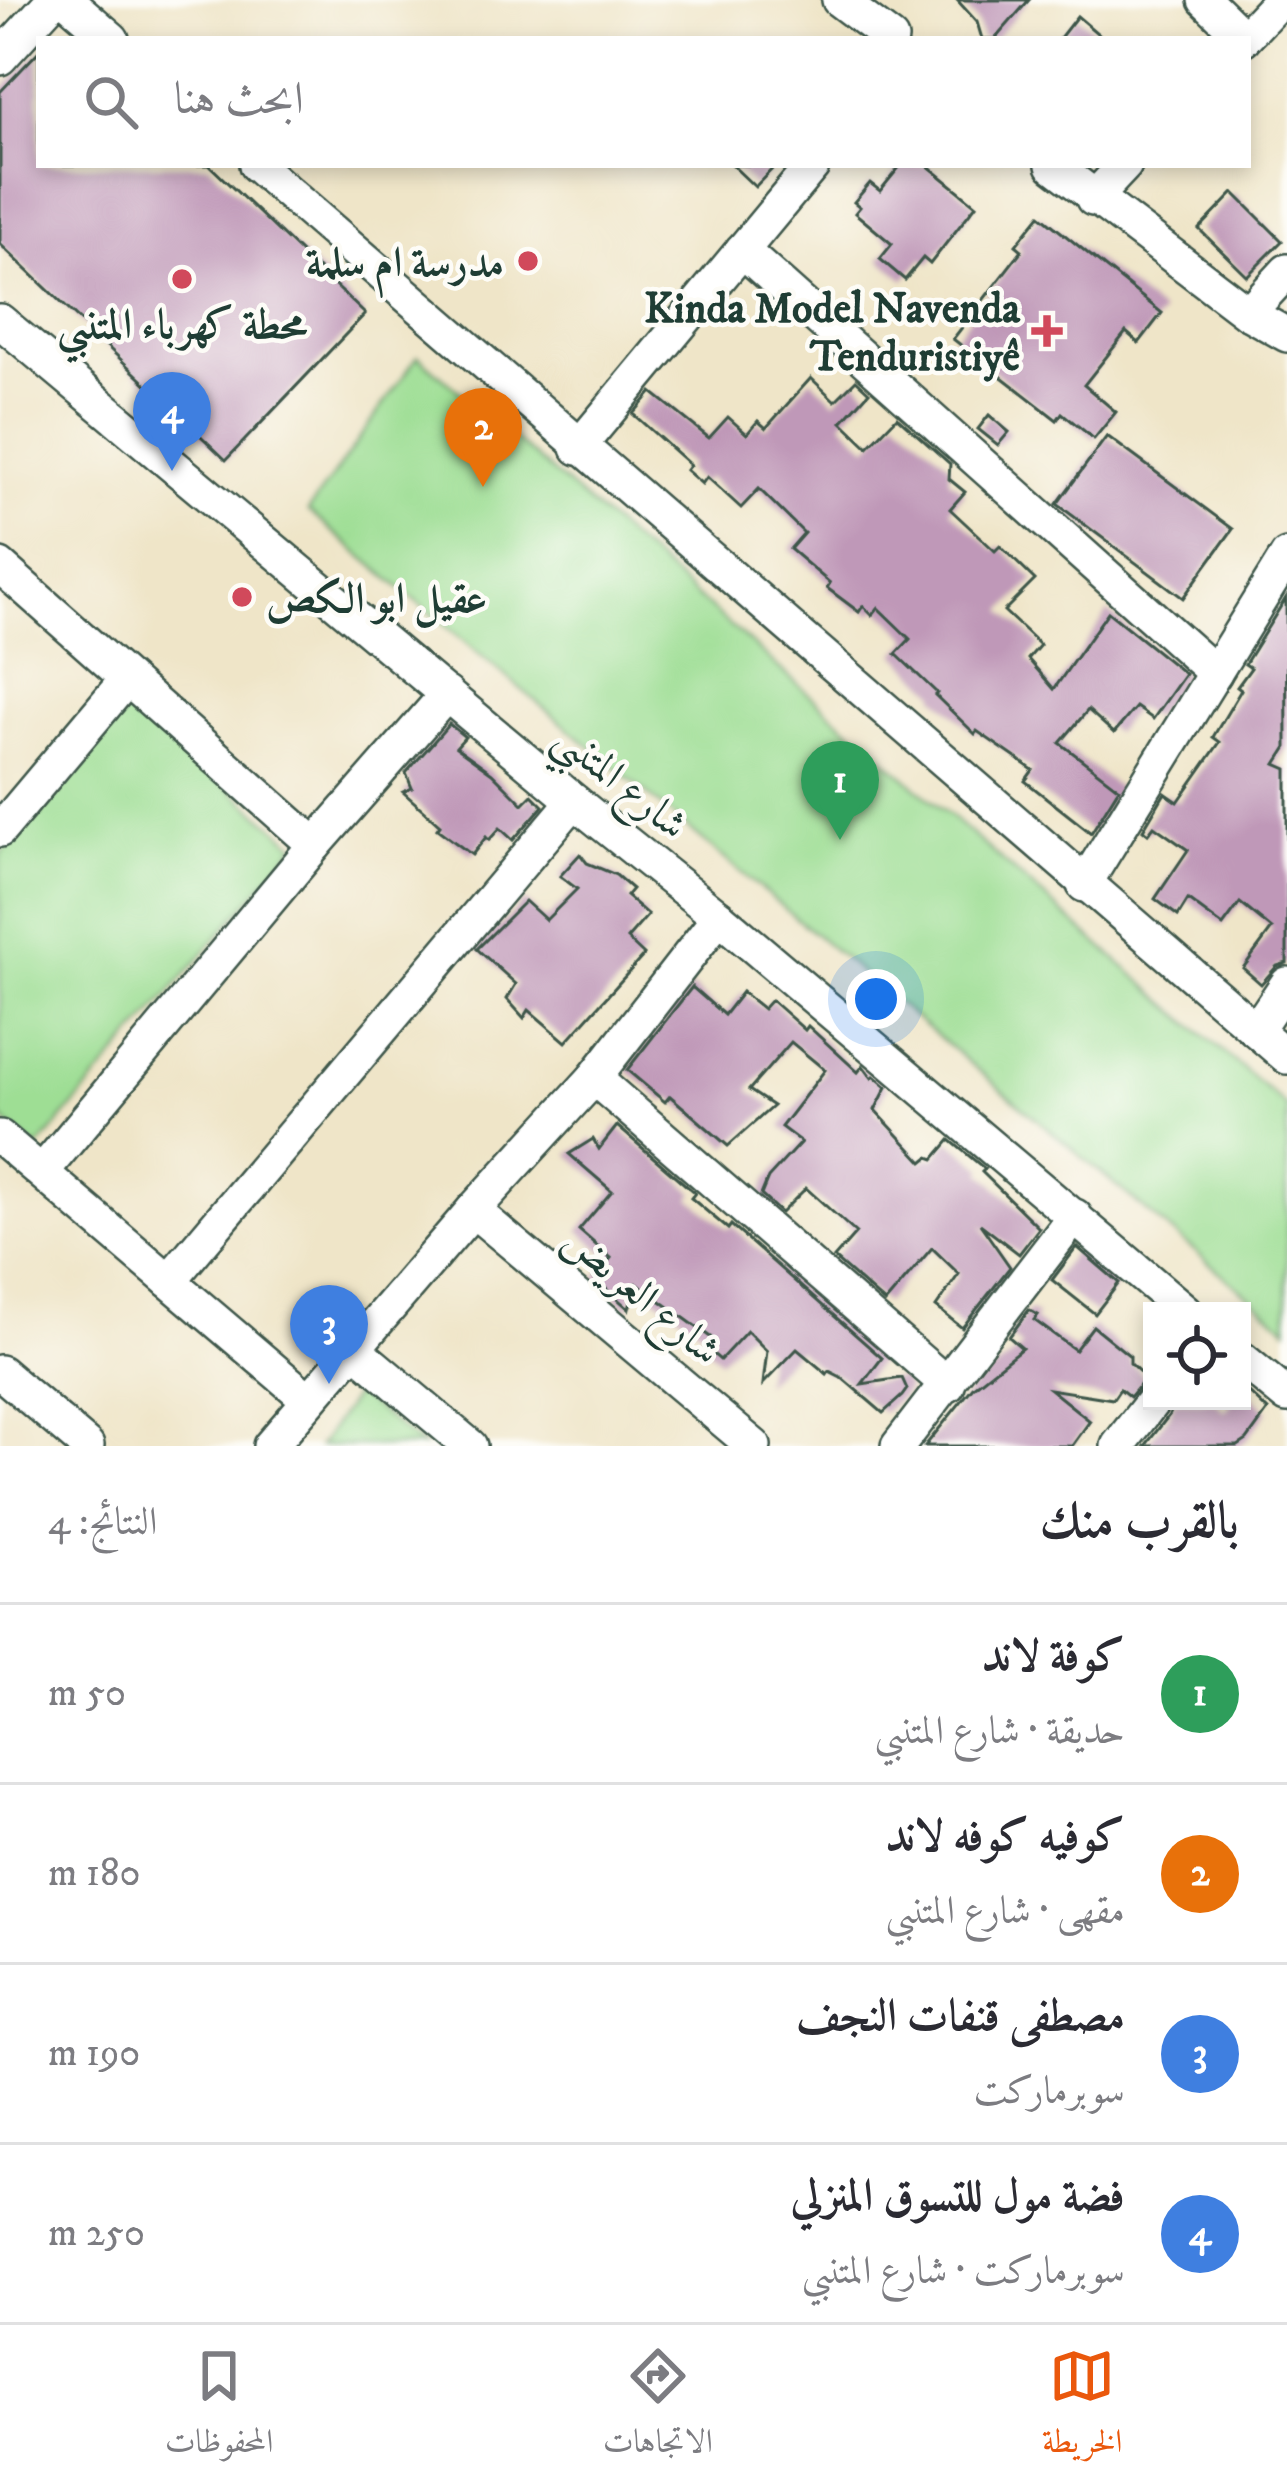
<!DOCTYPE html>
<html lang="ar">
<meta charset="utf-8">
<style>
:root{--surface:#fff;--page:#f2f2f3;--text:#2b2b33;--muted:#7c7c81;--line:#e1e1e2;--accent:#ea580c}
body{margin:0;font-family:"IM FELL DW Pica",Amiri,serif;background:var(--page);color:var(--text);direction:rtl}
.controls{position:absolute;right:36px;bottom:36px;display:grid;overflow:hidden;border-radius:0px;box-shadow:0 6px 18px #0003}
.controls button{width:108px;height:108px;display:grid;place-items:center;padding:0;border:0;border-bottom:3px solid var(--line);background:var(--surface);color:var(--text);font:60px sans-serif}
.you{position:absolute;left:876px;top:999px;width:42px;height:42px;margin:-30px;border:9px solid #fff;border-radius:50%;background:#1a73e8;box-shadow:0 0 0 18px #1a73e833}
.badge{display:grid;place-items:center;width:78px;height:78px;border-radius:50%;background:var(--accent);color:#fff;font-size:39px;font-weight:700}
.pin{position:absolute;translate:-50% -99px;filter:drop-shadow(0 3px 6px #0008)}
.pin::after{content:'';position:absolute;top:63px;width:42px;height:36px;background:inherit;clip-path:polygon(0 0,100% 0,50% 100%)}
.list{margin:0;padding:0;list-style:none}
h2{display:flex;justify-content:space-between;align-items:center;height:156px;margin:0;padding:0 48px;font-size:51px}
h2 small{font-size:39px;font-weight:400;color:var(--muted)}
.list li{display:grid;grid-template-columns:78px 1fr auto;gap:36px;align-items:center;box-sizing:border-box;height:180px;padding:0 48px;border-top:3px solid var(--line)}
.list b{display:block;font-size:45px;white-space:nowrap}
.list p{margin:0;font-size:39px;white-space:nowrap;color:var(--muted)}
.list em{font-size:39px;font-style:normal;color:var(--muted)}
.icon{flex:none;width:66px;height:66px;fill:none;stroke:currentColor;stroke-width:2;stroke-linecap:round;stroke-linejoin:round}
.map{position:relative;flex:none;width:1287px;height:1446px;overflow:hidden;direction:ltr}
.search{position:absolute;background:var(--surface);box-shadow:0 6px 18px #0003;left:36px;right:36px;top:36px;height:132px;display:flex;align-items:center;gap:30px;box-sizing:border-box;padding:0 42px;border-radius:0px;color:var(--muted);font-size:45px}
.sheet{height:876px;background:var(--surface)}
nav{display:flex;justify-content:space-around;align-items:center;box-sizing:border-box;height:168px;border-top:3px solid var(--line);background:var(--surface);font-size:33px;color:var(--muted)}
nav a{display:grid;justify-items:center;gap:6px}
nav .on{color:var(--accent)}
.map>svg:first-child{display:block}
.green{fill:#9ede94;stroke:#5e8e64;stroke-width:3}
.building{fill:#bf98b8}
.lines{fill:none;stroke-linecap:round;stroke-linejoin:round}
.minor-casing{stroke:#3e564a;stroke-width:38}
.minor{stroke:#fff;stroke-width:33}
.poi-dot{fill:#d1495b;stroke:#fdfcf7;stroke-width:4.5}
.labels{text-anchor:middle;stroke-width:9;stroke-linejoin:round;paint-order:stroke}
.poi-label{font-size:42px;font-weight:bold;fill:#1f3d34;stroke:#fdfcf7;text-anchor:end}
.street-label{font-size:42px;fill:#1f3d34;stroke:#fdfcf7}
</style>
<div class="map">
<svg width="1287" height="1446" viewBox="0 0 1287 1446">
<rect width="100%" height="100%" fill="#fdfcf7"/>
<filter id="ink" filterUnits="userSpaceOnUse"><feTurbulence type="fractalNoise" baseFrequency=".00833" numOctaves="2"/><feDisplacementMap in="SourceGraphic" scale="24" xChannelSelector="R" yChannelSelector="G"/><feConvolveMatrix kernelMatrix="1 2 1 2 8 2 1 2 1" color-interpolation-filters="sRGB"/></filter>
<filter id="wash" filterUnits="userSpaceOnUse"><feTurbulence type="fractalNoise" baseFrequency=".004" numOctaves="4" result="noise"/><feDisplacementMap in="SourceGraphic" scale="48" xChannelSelector="R" yChannelSelector="G"/><feGaussianBlur stdDeviation="2.7" result="paint"/><feColorMatrix in="noise" values="0 0 0 0 0 0 0 0 0 0 0 0 0 0 0 0 0 1.4 0 .05"/><feComposite in="paint" operator="in"/></filter>
<g filter="url(#wash)">
<rect width="100%" height="100%" fill="#efe5c8"/>
<g class="green">
<polygon points="418,356 1287,1107 1287,1328 308,511"/>
<polygon points="129,703 296,845 37,1149 0,1117 0,854"/>
<polygon points="356,1393 423,1446 319,1446"/>
</g>
<g id="blocks">
<g class="building">
<polygon points="957,0 1029,0 995,39 982,39 977,22"/>
<polygon points="1077,16 1104,39 1059,39"/>
<polygon points="39,51 39,165 209,165 365,314 226,460 0,244 0,92"/>
<polygon points="732,165 776,165 755,187"/>
<polygon points="901,165 927,165 976,205 930,264 923,258 905,280 880,259 892,244 855,213 860,207 854,202 870,183 880,191"/>
<polygon points="1234,193 1282,241 1247,276 1199,229"/>
<polygon points="1040,215 1162,313 1139,343 1126,332 1084,385 1116,412 1094,439 1062,413 1057,420 953,339 1022,250 1016,245"/>
<polygon points="811,378 835,401 856,380 869,392 842,422 868,447 897,417 950,464 949,479 965,492 950,509 995,551 1000,546 1035,580 1004,611 1040,645 1028,659 1054,689 1108,612 1185,674 1153,719 1136,707 1114,733 1088,710 1060,743 1119,788 1091,833 1025,781 1033,770 977,731 975,734 935,695 937,693 896,654 910,639 878,608 872,615 863,606 859,612 827,588 830,583 790,549 804,533 759,489 741,508 707,477 702,484 686,470 690,465 633,414 652,392 709,438 728,417 747,434 758,421 766,428"/>
<polygon points="989,415 1009,432 998,445 978,429"/>
<polygon points="1107,436 1233,529 1183,598 1057,504"/>
<polygon points="1286,598 1287,747 1276,764 1287,769 1287,963 1277,966 1261,984 1243,968 1272,929 1240,903 1223,926 1188,900 1178,916 1155,899 1188,850 1154,826 1148,834 1143,830 1165,793 1178,802 1220,742 1213,737 1241,690 1237,687 1251,668 1245,664"/>
<polygon points="449,724 465,737 456,747 492,773 523,804 532,795 543,806 513,840 500,828 489,840 486,837 472,855 437,829 440,825 403,792 412,788 406,773"/>
<polygon points="580,854 587,863 616,875 632,889 626,896 648,915 627,939 644,955 566,1042 529,1010 524,1018 507,999 516,984 477,949 525,901 546,920 577,889 560,876"/>
<polygon points="692,987 724,1015 742,992 763,1009 771,1000 805,1030 808,1026 858,1072 863,1066 872,1078 874,1076 887,1087 875,1110 923,1162 929,1157 934,1159 950,1140 985,1169 982,1172 1039,1228 1019,1254 980,1224 1010,1267 962,1328 936,1307 959,1274 932,1248 885,1303 834,1258 856,1233 806,1188 781,1213 761,1195 768,1178 801,1142 781,1127 825,1070 791,1042 749,1090 773,1106 728,1146 670,1096 665,1102 627,1070"/>
<polygon points="617,1126 695,1193 691,1198 728,1229 731,1225 882,1358 862,1384 902,1378 907,1389 902,1396 883,1413 841,1377 829,1371 827,1374 797,1349 763,1384 767,1351 747,1331 720,1360 705,1347 713,1339 636,1283 629,1309 594,1278 611,1258 579,1230 612,1191 569,1154 593,1139 599,1149"/>
<polygon points="1077,1247 1119,1283 1095,1314 1052,1280"/>
<polygon points="1029,1310 1038,1315 1034,1320 1075,1350 1093,1326 1130,1356 1130,1363 1146,1378 1130,1397 1120,1389 1113,1399 1050,1389 1090,1421 1072,1446 925,1446 973,1387 1022,1348 1009,1337"/>
<polygon points="1244,1388 1268,1411 1247,1440 1238,1446 1145,1446 1170,1414 1174,1401 1214,1401 1225,1411 1233,1401 1242,1401"/>
</g>
</g>
</g>
<g filter="url(#ink)">
<use href="#blocks" fill-opacity="0" stroke="#3e564a" stroke-width="3"/>
<g class="lines">
<defs>
<g id="minor">
<polyline points="67,0 112,39"/>
<polyline points="839,0 891,39"/>
<polyline points="1205,0 1244,38"/>
<polyline points="1243,39 1280,0"/>
<polyline points="0,58 53,0"/>
<polyline points="256,165 1287,1057"/>
<polyline points="1053,165 1248,313 1287,335"/>
<polyline points="1093,199 1125,165"/>
<polyline points="742,250 1215,673"/>
<polyline points="1248,313 1287,271"/>
<polyline points="0,321 574,801 719,917 1185,1311"/>
<polyline points="578,448 813,165"/>
<polyline points="0,566 315,845"/>
<polyline points="0,830 127,679"/>
<polyline points="1084,885 1287,556"/>
<polyline points="1256,1030 1287,984"/>
<polyline points="594,1078 948,1385"/>
<polyline points="0,1137 309,1400"/>
<polyline points="42,1172 315,845 447,694"/>
<polyline points="473,1210 754,1446"/>
<polyline points="169,1281 574,801"/>
<polyline points="353,1348 470,1446"/>
<polyline points="1242,1359 1287,1396"/>
<polyline points="0,1372 87,1446"/>
<polyline points="270,1446 473,1210 594,1078 719,917"/>
<polyline points="898,1446 1075,1216"/>
<polyline points="1118,1446 1153,1401"/>
</g>
</defs>
<use href="#minor" class="minor-casing"/>
<use href="#minor" class="minor"/>
</g>
</g>
<g class="poi-dot">
<circle cx="528" cy="261" r="12"/>
<circle cx="182" cy="279" r="12"/>
<path d="M1041 313h12v12h12v12h-12v12h-12v-12h-12v-12h12z"/>
<circle cx="242" cy="597" r="12"/>
</g>
<g class="labels">
<g class="poi-label">
<text x="504" y="276">مدرسة ام سلمة</text>
<text x="1020" y="322">Kinda Model Navenda<tspan x="1020" dy="48">Tenduristiyê</tspan></text>
<text x="182" y="338" text-anchor="middle">محطة كهرباء المتنبي</text>
<text x="266" y="612" text-anchor="start">عقيل ابو الكص</text>
</g>
<g class="street-label">
<text transform="translate(622 780) rotate(39)" y="15">شارع المتنبي</text>
<text transform="translate(643 1294) rotate(40)" y="15">شارع العريض</text>
</g>
</g>
</svg>
<div class="controls">
<button><svg class="icon" aria-label="locate" viewBox="0 0 24 24"><circle cx="12" cy="12" r="6"/><path d="M12 2v4M12 18v4M2 12h4M18 12h4"/></svg></button>
</div>
<div class="you"></div>
<div class="pin badge" style="left:840px;top:840px;background:#2e9e5b">1</div>
<div class="pin badge" style="left:483px;top:487px;background:#e8710a">2</div>
<div class="pin badge" style="left:329px;top:1384px;background:#3f7fe0">3</div>
<div class="pin badge" style="left:172px;top:471px;background:#3f7fe0">4</div>
<div class="search"><svg class="icon" aria-label="search" viewBox="0 0 24 24"><circle cx="10" cy="10" r="6"/><path d="M15 15l6 6"/></svg>ابحث هنا</div>
</div>
<section class="sheet">
<h2>بالقرب منك<small>النتائج: 4</small></h2>
<ul class="list">
<li><span class="badge" style="background:#2e9e5b">1</span><div><b>كوفة لاند</b><p>حديقة · شارع المتنبي</p></div><em>50 m</em></li>
<li><span class="badge" style="background:#e8710a">2</span><div><b>كوفيه كوفه لاند</b><p>مقهى · شارع المتنبي</p></div><em>180 m</em></li>
<li><span class="badge" style="background:#3f7fe0">3</span><div><b>مصطفى قنفات النجف</b><p>سوبرماركت</p></div><em>190 m</em></li>
<li><span class="badge" style="background:#3f7fe0">4</span><div><b>فضة مول للتسوق المنزلي</b><p>سوبرماركت · شارع المتنبي</p></div><em>250 m</em></li>
</ul>
</section>
<nav>
<a class="on"><svg class="icon" aria-label="map" viewBox="0 0 24 24"><path d="M3 6l6-2 6 2 6-2v14l-6 2-6-2-6 2zM9 4v14M15 6v14"/></svg>الخريطة</a>
<a><svg class="icon" aria-label="directions" viewBox="0 0 24 24"><path d="M12 3l9 9-9 9-9-9zM9 14v-3h6M13 9l2 2-2 2"/></svg>الاتجاهات</a>
<a><svg class="icon" aria-label="saved" viewBox="0 0 24 24"><path d="M7 4h10v16l-5-4-5 4z"/></svg>المحفوظات</a>
</nav>
